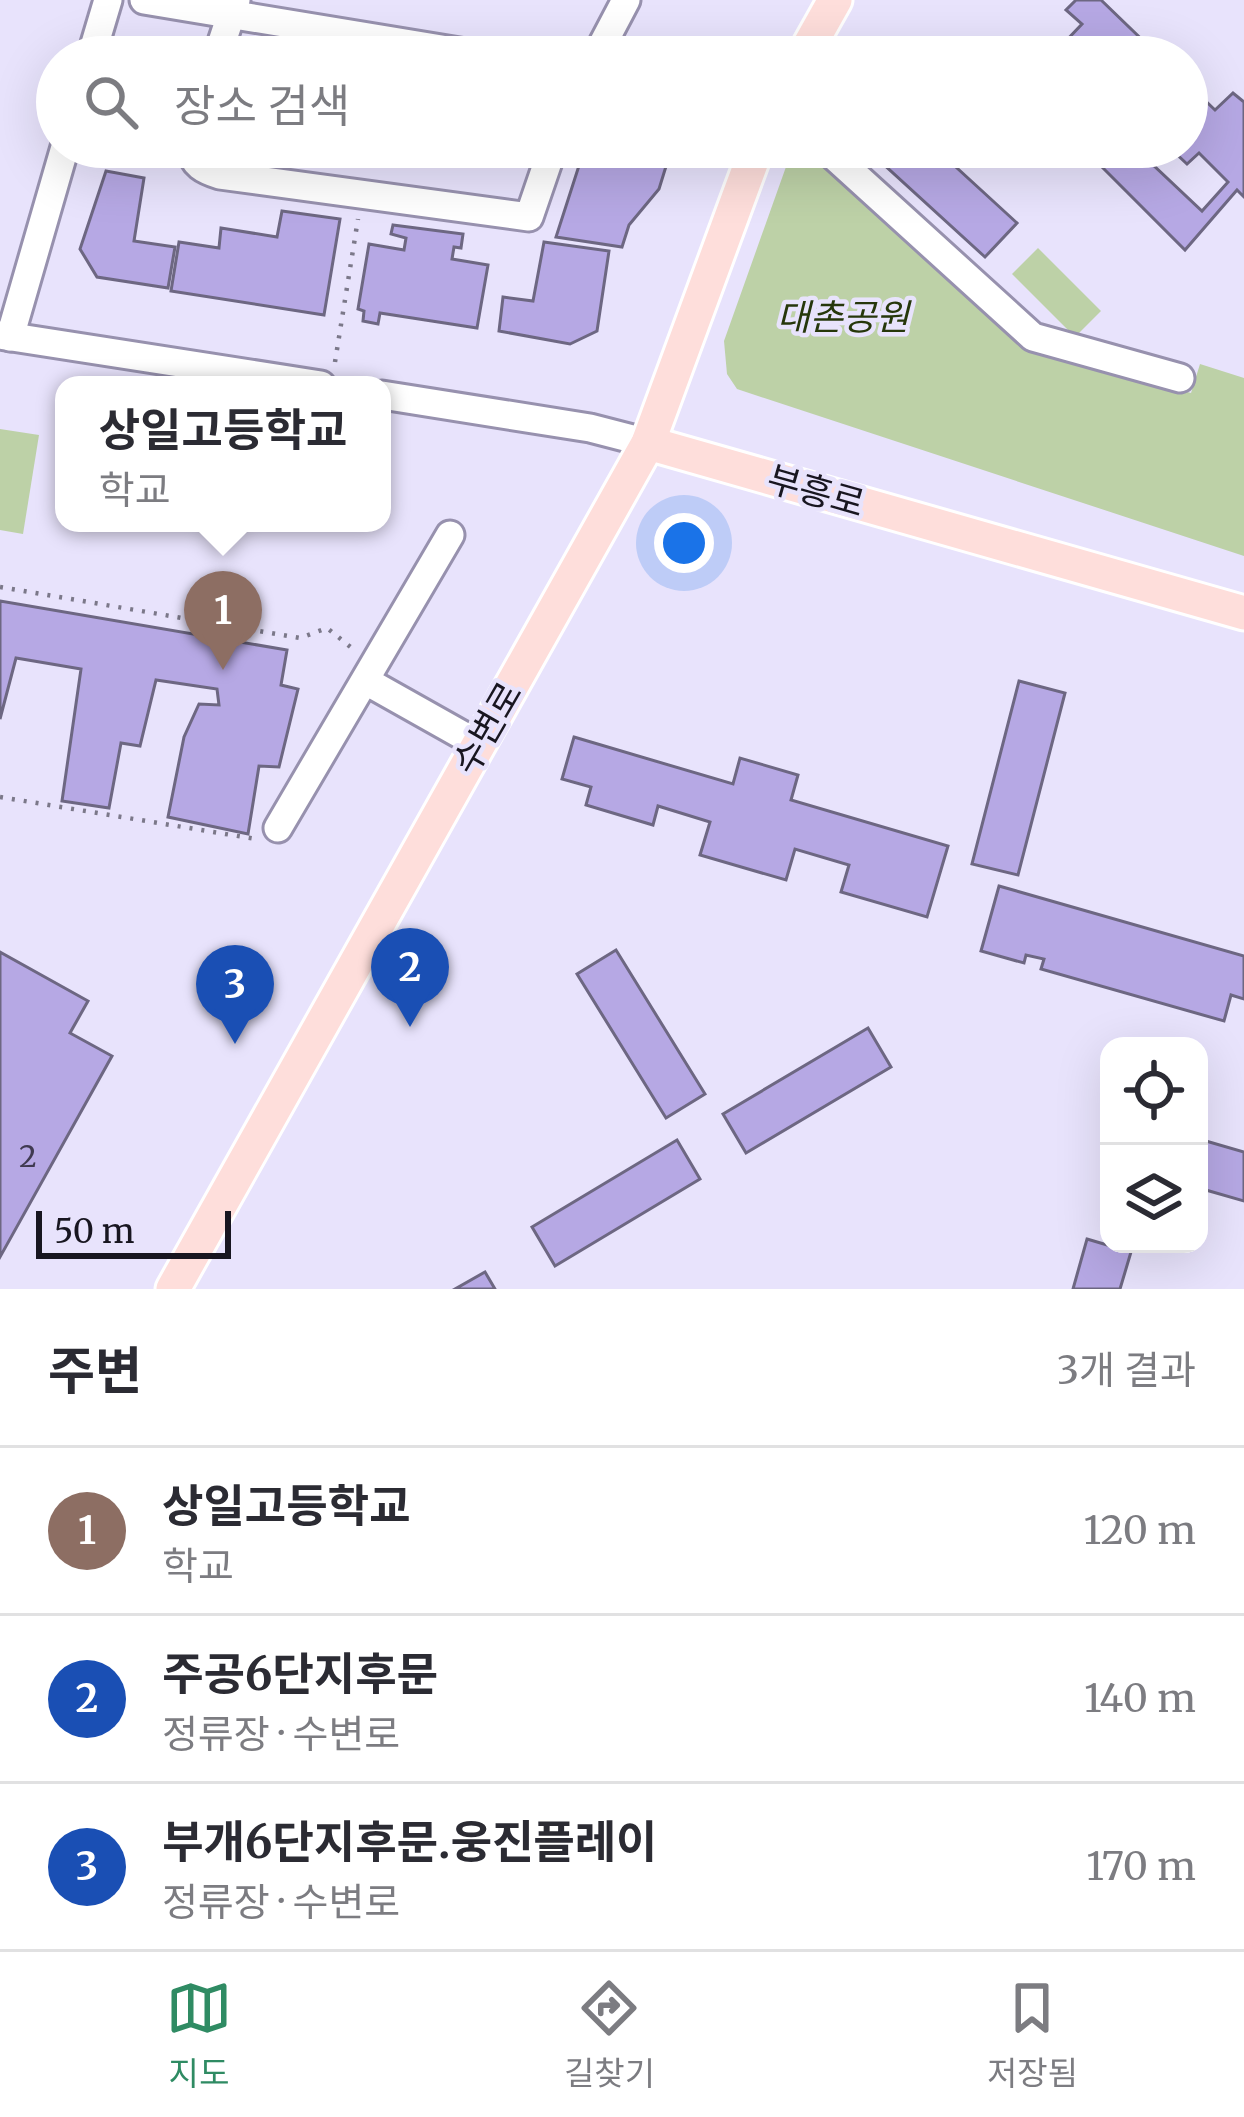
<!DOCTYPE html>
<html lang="ko">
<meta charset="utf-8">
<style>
:root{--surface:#fff;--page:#f2f2f3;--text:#2b2b33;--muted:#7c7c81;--line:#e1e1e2;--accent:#2f8b63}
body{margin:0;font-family:Merriweather,"Noto Sans KR",serif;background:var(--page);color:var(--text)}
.controls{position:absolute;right:36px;bottom:36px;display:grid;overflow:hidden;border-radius:24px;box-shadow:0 12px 48px #0002}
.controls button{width:108px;height:108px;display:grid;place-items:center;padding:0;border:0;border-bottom:3px solid var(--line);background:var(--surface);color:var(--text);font:60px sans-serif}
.scale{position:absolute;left:36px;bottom:30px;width:195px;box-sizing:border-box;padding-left:12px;border:6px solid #181620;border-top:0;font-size:33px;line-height:42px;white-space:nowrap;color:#181620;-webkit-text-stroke:9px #e8e3fc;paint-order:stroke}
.you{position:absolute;left:684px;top:543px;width:42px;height:42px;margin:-30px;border:9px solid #fff;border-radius:50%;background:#1a73e8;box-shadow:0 0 0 18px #1a73e833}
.badge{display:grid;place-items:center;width:78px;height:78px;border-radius:50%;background:var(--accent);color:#fff;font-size:39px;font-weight:700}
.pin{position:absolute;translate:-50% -99px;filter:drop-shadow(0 3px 6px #0008)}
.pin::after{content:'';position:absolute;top:63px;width:42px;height:36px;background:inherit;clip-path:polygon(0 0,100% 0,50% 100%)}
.popup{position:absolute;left:55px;top:376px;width:336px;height:156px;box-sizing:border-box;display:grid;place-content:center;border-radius:24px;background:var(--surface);filter:drop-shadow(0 3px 9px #0005);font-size:39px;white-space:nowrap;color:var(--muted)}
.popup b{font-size:45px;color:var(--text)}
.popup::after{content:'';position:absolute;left:50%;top:100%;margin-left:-24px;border:24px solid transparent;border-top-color:var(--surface)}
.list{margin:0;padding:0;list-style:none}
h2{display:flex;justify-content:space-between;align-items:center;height:156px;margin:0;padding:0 48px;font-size:51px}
h2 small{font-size:39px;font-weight:400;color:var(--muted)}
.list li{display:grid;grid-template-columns:78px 1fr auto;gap:36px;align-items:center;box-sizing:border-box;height:168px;padding:0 48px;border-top:3px solid var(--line)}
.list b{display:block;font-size:45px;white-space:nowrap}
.list p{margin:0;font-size:39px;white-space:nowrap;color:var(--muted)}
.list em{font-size:39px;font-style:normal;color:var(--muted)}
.icon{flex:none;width:66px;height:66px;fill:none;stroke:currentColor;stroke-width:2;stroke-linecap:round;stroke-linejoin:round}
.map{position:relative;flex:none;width:1244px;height:1289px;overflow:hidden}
.search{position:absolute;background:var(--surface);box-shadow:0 12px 48px #0002;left:36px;right:36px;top:36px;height:132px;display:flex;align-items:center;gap:30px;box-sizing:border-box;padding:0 42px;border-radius:66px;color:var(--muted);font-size:45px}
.sheet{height:660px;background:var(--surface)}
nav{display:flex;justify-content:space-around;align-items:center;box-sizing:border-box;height:168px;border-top:3px solid var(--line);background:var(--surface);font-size:33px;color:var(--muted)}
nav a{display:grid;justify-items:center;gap:6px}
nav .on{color:var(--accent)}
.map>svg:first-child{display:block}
.green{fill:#bdd1a7}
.building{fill:#b6a8e4;stroke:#6d6782;stroke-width:3}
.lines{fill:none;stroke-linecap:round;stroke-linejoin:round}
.minor-casing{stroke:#9791ae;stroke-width:33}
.major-casing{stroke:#fff;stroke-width:39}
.path{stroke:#7b7889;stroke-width:4.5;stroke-dasharray:3 9;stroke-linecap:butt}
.minor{stroke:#fff;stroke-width:27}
.major{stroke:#fededb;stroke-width:33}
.labels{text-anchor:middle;stroke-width:9;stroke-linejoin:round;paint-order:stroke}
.number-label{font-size:30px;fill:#403a51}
.park-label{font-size:36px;font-style:italic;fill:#26370b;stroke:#e8e3fc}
.street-label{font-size:36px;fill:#181620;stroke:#e8e3fc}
</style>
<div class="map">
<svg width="1244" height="1289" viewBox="0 0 1244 1289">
<rect width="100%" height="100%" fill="#e8e3fc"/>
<g class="green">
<polygon points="808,148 1027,345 1191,393 1200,364 1244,378 1244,556 737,389 727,374 724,341 787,164"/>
<polygon points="1038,248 1101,311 1075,337 1012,274"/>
<polygon points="0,429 39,435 23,534 0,530"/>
</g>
<g class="building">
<polygon points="1076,0 1101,0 1160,57 1076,57 1063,44 1082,24 1066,10"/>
<polygon points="1187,83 1215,110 1233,93 1244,102 1244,197 1237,190 1185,250 1090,155 1097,147 1134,147 1202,211 1228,182 1199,153 1187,164 1169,147 1187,147"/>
<polygon points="585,147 672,147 659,189 629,225 622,247 556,237"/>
<polygon points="892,147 934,147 1017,223 985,257 880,161"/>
<polygon points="106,171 144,178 134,241 175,247 168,288 97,277 80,249"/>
<polygon points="282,211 340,219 324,315 171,291 179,242 219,248 221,228 277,237"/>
<polygon points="393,225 463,234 461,248 454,247 452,259 488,265 477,328 380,313 378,324 363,321 364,311 358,309 369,244 404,250 406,238 391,234"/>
<polygon points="544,242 609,251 597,331 570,344 499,331 503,297 533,301"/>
<polygon points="0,601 287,650 281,685 298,689 279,767 259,766 248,834 168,817 184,737 199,704 219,705 217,689 156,680 140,746 121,743 109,808 62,801 81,669 16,658 0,719"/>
<polygon points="1019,681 1065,693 1018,875 972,864"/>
<polygon points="574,737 733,784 740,758 798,775 791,800 948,846 927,917 841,892 849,865 795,849 786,880 700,855 710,822 658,806 653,825 586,805 591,787 562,779"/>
<polygon points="999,886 1244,956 1244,999 1231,995 1224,1021 1041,969 1044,959 1026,955 1024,963 981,951"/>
<polygon points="616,950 705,1094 666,1118 577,974"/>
<polygon points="0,952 88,1001 70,1033 112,1056 0,1257"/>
<polygon points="868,1028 891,1067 746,1153 723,1114"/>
<polygon points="1199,1139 1244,1152 1244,1201 1199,1188"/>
<polygon points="677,1140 700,1179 555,1266 532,1227"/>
<polygon points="1087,1239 1131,1252 1120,1289 1073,1289"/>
<polygon points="485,1272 495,1289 455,1289"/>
</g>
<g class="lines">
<defs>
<g id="minor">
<polyline points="144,0 490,57"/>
<polyline points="91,57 108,0"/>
<polyline points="217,57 236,0"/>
<polyline points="596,57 626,0"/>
<path d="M190,147C193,165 204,170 220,175L529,217L553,147"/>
<polyline points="824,147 1033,337 1180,378"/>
<polyline points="0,335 321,385"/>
<polyline points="10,337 65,147"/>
<polyline points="382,395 590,428 648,443"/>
<polyline points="366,681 478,744"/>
<polyline points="278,828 450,535"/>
</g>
<g id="major">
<polyline points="803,57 835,0"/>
<polyline points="648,443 1244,613"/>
<polyline points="173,1289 648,443 757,147"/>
</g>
</defs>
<use href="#minor" class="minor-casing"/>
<use href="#major" class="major-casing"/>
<g class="path">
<polyline points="335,362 358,219"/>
<polyline points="0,587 300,638 327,628 353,649"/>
<polyline points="0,797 256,839"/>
</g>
<use href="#minor" class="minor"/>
<use href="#major" class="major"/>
</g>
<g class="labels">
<g class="number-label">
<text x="28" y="1167">2</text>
</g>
<g class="park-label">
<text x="843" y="330">대촌공원</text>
</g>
<g class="street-label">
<text transform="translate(816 491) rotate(16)" y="13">부흥로</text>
<text transform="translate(487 728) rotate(-60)" y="13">수변로</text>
</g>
</g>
</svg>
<div class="controls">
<button><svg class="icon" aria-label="locate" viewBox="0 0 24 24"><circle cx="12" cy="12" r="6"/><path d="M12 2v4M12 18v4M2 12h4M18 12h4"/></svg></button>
<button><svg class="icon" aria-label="layers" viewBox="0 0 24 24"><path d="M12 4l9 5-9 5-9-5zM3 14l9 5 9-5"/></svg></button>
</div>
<div class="scale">50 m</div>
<div class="you"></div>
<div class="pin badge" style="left:223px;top:670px;background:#8d6e63">1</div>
<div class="popup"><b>상일고등학교</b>학교</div>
<div class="pin badge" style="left:410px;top:1027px;background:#1a4fb4">2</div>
<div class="pin badge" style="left:235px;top:1044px;background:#1a4fb4">3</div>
<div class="search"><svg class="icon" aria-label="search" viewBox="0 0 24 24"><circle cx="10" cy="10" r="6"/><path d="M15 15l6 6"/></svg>장소 검색</div>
</div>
<section class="sheet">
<h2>주변<small>3개 결과</small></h2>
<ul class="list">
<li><span class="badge" style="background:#8d6e63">1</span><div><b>상일고등학교</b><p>학교</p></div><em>120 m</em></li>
<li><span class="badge" style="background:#1a4fb4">2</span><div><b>주공6단지후문</b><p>정류장 · 수변로</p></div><em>140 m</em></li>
<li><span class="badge" style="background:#1a4fb4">3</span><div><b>부개6단지후문.웅진플레이</b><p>정류장 · 수변로</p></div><em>170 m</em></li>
</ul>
</section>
<nav>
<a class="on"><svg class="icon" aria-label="map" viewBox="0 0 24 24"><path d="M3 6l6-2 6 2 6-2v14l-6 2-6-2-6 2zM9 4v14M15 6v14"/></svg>지도</a>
<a><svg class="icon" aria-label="directions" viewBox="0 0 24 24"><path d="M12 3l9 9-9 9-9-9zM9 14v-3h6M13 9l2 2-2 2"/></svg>길찾기</a>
<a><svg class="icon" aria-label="saved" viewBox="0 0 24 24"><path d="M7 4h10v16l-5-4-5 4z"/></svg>저장됨</a>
</nav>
